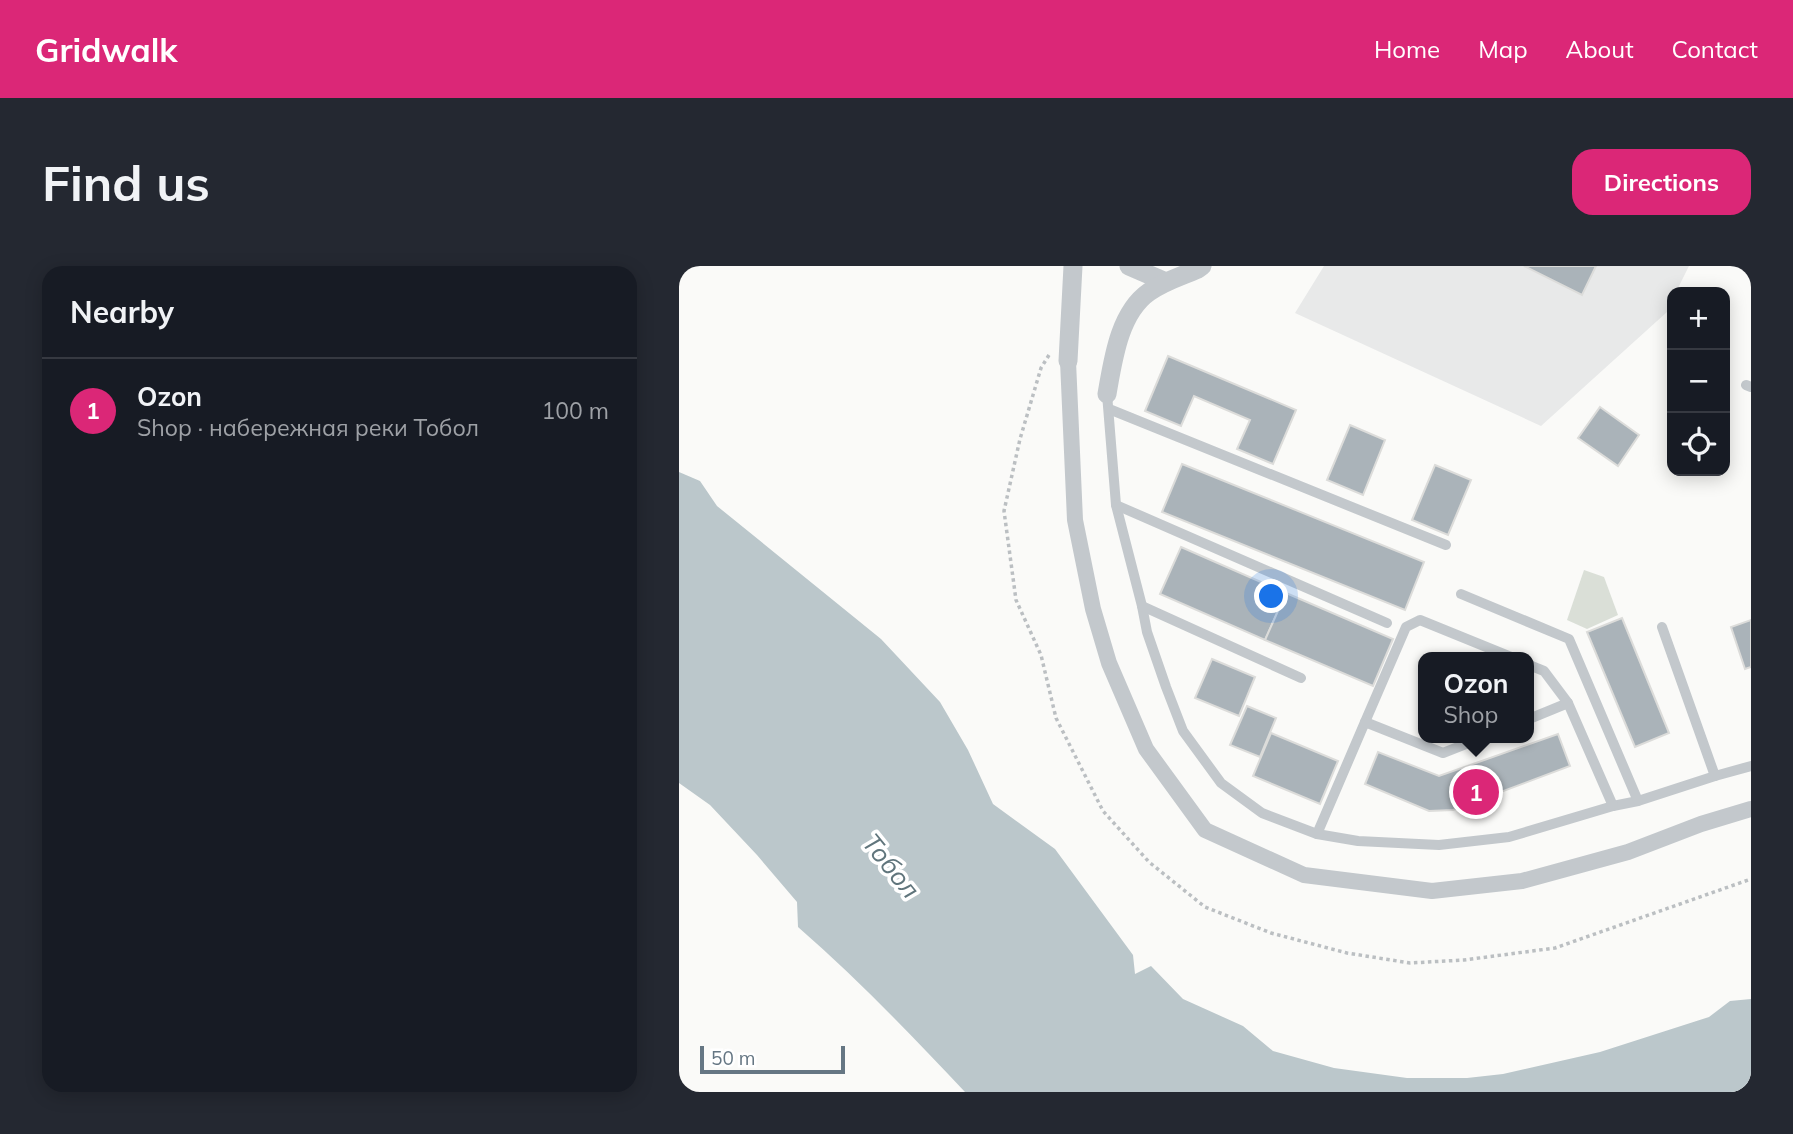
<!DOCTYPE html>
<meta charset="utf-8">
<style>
:root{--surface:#171b24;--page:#242831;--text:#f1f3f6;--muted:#9ea1a6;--line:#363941;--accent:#db2777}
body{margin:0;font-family:Mulish,sans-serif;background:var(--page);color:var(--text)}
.controls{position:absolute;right:21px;top:21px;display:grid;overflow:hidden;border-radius:14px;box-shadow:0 4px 18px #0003}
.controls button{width:63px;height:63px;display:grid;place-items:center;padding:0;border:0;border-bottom:2px solid var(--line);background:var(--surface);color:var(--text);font:35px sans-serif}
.scale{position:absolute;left:21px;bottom:18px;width:145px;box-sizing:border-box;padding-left:7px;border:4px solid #657683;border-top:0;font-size:19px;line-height:24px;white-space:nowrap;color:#657683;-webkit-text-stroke:5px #fff;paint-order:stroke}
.you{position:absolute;left:593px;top:331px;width:24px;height:24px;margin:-18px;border:5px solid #fff;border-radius:50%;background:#1a73e8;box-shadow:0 0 0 10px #1a73e833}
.badge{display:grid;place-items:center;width:46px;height:46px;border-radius:50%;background:var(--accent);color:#fff;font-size:23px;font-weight:700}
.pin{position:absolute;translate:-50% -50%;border:4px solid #fff;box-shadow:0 2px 7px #0006}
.popup{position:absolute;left:739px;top:386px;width:116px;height:91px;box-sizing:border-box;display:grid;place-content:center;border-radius:14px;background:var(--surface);filter:drop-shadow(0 2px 5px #0005);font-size:23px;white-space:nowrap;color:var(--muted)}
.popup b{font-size:26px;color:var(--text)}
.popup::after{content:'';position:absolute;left:50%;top:100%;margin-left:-14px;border:14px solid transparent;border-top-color:var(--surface)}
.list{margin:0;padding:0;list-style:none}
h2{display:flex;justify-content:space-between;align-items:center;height:91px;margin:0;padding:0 28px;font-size:30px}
h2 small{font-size:23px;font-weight:400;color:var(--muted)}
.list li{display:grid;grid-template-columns:46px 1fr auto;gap:21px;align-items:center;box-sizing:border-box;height:105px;padding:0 28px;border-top:2px solid var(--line)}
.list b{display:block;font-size:26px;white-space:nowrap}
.list p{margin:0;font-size:23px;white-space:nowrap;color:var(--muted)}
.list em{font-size:23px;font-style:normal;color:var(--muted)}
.icon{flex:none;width:38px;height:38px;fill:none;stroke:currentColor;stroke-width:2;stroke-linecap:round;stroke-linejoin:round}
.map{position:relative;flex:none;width:1072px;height:826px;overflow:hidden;border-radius:21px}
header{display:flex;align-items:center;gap:42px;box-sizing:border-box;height:98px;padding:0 35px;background:var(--accent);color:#fff}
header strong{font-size:33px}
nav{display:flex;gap:38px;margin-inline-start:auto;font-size:24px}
.intro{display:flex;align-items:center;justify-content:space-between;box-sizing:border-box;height:168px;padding:0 42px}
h1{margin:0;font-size:49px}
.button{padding:18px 32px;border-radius:21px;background:var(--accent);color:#fff;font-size:24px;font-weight:700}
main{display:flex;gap:42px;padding:0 42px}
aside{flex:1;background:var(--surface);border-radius:21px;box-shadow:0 4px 18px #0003}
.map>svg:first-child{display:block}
.built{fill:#e8e9e9}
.green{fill:#dadfd7}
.water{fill:#bbc7cb}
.building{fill:#aab3b9;stroke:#dcdcda;stroke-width:2}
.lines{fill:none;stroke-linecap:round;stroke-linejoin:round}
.path{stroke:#bbbfc2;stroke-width:3.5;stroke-dasharray:3.5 3.5;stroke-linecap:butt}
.service{stroke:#c3c8cc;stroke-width:10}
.pedestrian{stroke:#c3c8cc;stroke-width:16}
.minor{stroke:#c3c8cc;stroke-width:19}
.labels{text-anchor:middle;stroke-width:7;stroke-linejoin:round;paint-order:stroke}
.water-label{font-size:26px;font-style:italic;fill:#60757c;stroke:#fff}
</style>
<header>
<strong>Gridwalk</strong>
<nav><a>Home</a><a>Map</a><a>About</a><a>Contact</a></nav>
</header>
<div class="intro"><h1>Find us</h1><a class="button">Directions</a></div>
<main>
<aside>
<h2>Nearby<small></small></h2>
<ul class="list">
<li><span class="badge">1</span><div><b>Ozon</b><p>Shop · набережная реки Тобол</p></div><em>100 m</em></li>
</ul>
</aside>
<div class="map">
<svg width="1072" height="826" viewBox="0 0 1072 826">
<rect width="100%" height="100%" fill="#fafaf8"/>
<polygon class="built" points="645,0 1010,0 997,26 993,26 993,34 988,46 862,160 616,47"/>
<polygon class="green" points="905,304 925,311 939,349 908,363 888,354"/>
<path class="water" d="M0,206L21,215L38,240L202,373L261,436L289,484L314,538L376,583L454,689L456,708L472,700L504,733L564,760L594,785L655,802L728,812H788L824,808L921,786L1030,751L1051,735L1072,733V826H286C232,769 178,712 119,661L118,636L78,589L31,539L0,517Z"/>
<g class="building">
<polygon points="845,0 917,0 903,29"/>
<polygon points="489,90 617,144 594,198 558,183 571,154 515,130 502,160 466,145"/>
<polygon points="921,141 960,169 939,200 899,172"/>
<polygon points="671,159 706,174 684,229 648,214"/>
<polygon points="503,198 745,296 726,344 483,246"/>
<polygon points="756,199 792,214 769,269 733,254"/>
<polygon points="502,281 607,327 586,374 481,328"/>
<polygon points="607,327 714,373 694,420 586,374"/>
<polygon points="943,352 990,467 956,481 908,366"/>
<polygon points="1072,354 1072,401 1066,403 1052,361"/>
<polygon points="533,393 576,411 560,450 516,432"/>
<polygon points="568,440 597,452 581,491 551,479"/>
<polygon points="592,467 659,495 641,538 574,510"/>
<polygon points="879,468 891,500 774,544 750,545 686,518 699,486 760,510"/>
</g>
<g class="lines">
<polyline class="path" points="370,89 362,102 341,173 325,245 337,334 362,389 377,452 424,545 470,596 526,641 592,667 668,687 731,697 785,694 876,682 1072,613"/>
<g class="service">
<polyline points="1067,119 1072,121"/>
<polyline points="428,128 437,239 463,340 468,366 487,421 504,465 542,517 583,547 638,568 679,575 760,579 830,571 934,540 959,535 1036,510 1072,500"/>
<polyline points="430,143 767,279"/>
<polyline points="437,239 708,357"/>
<polyline points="782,328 890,373 959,535"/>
<polyline points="463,340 622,412"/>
<polyline points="983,361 1036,510"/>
<polyline points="850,399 865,405 889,437"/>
<polyline points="850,453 889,437 934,540"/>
<polyline points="686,456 727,361 741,354 832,391"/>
<polyline points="638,568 686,456 764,487 802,472"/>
</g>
<polyline class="pedestrian" points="389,95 396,254 414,343 430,397 467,483 526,564 625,609 753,625 843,615 949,586 1022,558 1072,543"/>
<g class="minor">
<polyline points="450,0 487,16"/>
<polyline points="389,95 394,0"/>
<path d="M428,128C434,94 440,47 470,26C485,15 503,10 519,3L523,0"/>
</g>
</g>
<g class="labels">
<g class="water-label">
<text transform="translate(212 600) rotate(51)" y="9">Тобол</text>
</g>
</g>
</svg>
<div class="controls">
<button>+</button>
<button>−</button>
<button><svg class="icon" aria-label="locate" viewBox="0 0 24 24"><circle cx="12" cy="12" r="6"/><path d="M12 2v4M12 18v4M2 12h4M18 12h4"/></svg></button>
</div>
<div class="scale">50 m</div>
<div class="you"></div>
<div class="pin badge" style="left:797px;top:526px">1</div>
<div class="popup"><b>Ozon</b>Shop</div>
</div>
</main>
